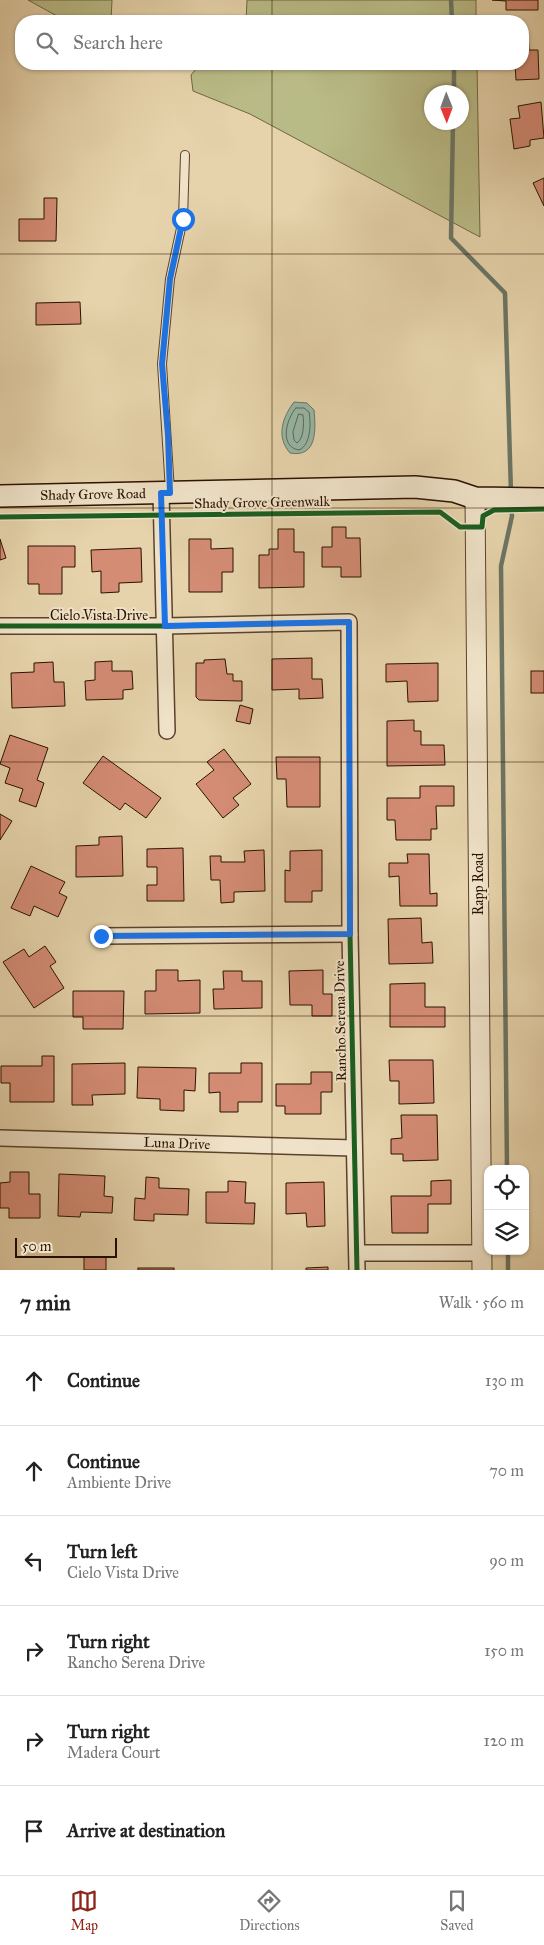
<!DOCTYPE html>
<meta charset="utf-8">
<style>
:root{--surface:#fff;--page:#f2f2f2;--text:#222;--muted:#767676;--line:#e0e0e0;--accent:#8f2418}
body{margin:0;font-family:"IM FELL Great Primer",serif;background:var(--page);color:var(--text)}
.controls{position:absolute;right:15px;bottom:15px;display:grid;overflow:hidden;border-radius:10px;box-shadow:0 1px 4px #0004}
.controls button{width:45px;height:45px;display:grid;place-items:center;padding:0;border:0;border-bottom:1px solid var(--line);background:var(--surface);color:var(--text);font:25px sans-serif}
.compass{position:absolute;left:424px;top:85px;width:45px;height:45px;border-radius:50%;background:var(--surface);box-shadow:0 1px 4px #0004;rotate:179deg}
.scale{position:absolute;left:15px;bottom:12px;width:102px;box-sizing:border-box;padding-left:5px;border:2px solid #2b1100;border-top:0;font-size:14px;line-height:18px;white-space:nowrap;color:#2b1100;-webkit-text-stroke:4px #efe2c8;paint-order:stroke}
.stop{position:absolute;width:15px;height:15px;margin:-11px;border:4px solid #1a73e8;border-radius:50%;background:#fff}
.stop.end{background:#1a73e8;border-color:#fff;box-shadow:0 1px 5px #0008}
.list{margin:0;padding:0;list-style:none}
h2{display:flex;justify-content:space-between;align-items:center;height:65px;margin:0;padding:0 20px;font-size:21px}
h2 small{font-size:16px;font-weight:400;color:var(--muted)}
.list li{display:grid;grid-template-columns:32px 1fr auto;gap:15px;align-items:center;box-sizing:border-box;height:90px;padding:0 20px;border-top:1px solid var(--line)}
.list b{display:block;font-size:19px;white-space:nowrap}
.list p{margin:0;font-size:16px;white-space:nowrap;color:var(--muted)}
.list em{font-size:16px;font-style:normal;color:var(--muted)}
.icon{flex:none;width:28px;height:28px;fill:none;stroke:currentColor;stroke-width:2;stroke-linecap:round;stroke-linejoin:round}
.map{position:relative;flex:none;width:544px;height:1270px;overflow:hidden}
.search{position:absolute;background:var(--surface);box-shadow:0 1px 4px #0004;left:15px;right:15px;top:15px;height:55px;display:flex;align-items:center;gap:12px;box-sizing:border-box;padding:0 18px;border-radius:20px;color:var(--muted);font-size:19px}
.sheet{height:605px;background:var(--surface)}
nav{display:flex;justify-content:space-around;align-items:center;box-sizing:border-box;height:70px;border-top:1px solid var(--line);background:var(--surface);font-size:14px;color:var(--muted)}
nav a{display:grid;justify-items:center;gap:2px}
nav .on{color:var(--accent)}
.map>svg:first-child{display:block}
.green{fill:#b9bb86;stroke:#726643;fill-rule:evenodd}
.water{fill:#96b8a7;stroke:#6b7564}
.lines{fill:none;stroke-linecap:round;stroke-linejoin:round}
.shore{stroke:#606454;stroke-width:1}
.stream{stroke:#6b7564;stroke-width:4.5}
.building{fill:#d48c75;stroke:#2b1100}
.service-casing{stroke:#5a422b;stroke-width:10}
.minor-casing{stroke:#5a422b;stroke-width:18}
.tertiary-casing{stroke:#5a422b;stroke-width:21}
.secondary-casing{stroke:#2b1100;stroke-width:24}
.service{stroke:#efe2c8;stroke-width:8}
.minor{stroke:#efe2c8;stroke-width:15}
.tertiary{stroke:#efe2c8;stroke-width:19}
.secondary{stroke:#efe2c8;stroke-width:21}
.cycleway-casing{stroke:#efe2c8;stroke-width:8}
.cycleway{stroke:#1b5e20;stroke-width:5}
.route{stroke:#1a73e8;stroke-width:6}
.grid{fill:none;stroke:#2b1100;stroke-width:1;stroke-opacity:0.55}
.labels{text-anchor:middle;stroke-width:4;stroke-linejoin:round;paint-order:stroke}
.street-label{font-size:14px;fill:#2b1100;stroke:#efe2c8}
</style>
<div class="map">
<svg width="544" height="1270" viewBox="0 0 544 1270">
<rect width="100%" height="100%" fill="#e6d3ab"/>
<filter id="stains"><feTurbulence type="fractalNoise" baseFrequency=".004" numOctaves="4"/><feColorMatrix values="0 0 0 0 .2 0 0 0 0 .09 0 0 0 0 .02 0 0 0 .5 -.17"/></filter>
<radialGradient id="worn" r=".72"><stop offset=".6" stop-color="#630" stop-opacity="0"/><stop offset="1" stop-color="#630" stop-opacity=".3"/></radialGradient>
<g class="green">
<polygon points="28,0 112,0 111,21 66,21"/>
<polygon points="247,0 476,0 476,21 246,21"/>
<path d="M200,64H477L480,237L250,114L193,91L191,75ZM462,92V122H432V92Z"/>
</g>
<path class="water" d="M294,402L307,403L314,410C316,430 317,458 290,453C276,437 282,418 294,402Z"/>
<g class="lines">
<g class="shore">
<path d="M296,408H304L309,412C311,423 311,445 299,450C279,447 286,419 296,408Z"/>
<path d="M299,414L303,415C304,424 304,438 297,443L294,440L293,432Z"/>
</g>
<g class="stream">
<polyline points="451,0 452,21"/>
<polyline points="454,92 454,64"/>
<polyline points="453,122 451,238 505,293 511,493"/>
<polyline points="507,1169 501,566 512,516 511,504"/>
<polyline points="508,1251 508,1270"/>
</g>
</g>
<g class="building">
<polygon points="492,0 538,0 538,10 506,10 506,1"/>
<polygon points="523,33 528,33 529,50 538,50 539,79 516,80 515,64 523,64"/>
<polygon points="541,102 544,138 530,140 530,146 514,149 510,119 520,118 518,106"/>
<polygon points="544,178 544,206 533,183"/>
<polygon points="44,198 57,198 56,241 19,241 19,219 44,219"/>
<polygon points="80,302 81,324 36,325 36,303"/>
<polygon points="332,527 346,527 346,538 360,538 361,577 341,577 341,567 322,567 322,547 332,547"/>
<polygon points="278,529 294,529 294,552 304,552 304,587 259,588 259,555 269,555 269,549 278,549"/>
<polygon points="0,539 6,558 0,560"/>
<polygon points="189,539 211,539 211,549 233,548 233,572 222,572 222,592 189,592"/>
<polygon points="28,546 75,546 75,567 62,567 62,594 39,594 39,584 28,584"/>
<polygon points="141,548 142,582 119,583 119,592 101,593 101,571 92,572 91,550"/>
<polygon points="312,658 312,679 322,679 323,698 299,699 299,689 272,690 272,659"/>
<polygon points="225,659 227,674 233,674 233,681 242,681 242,701 199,700 196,697 196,663 204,663 204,660"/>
<polygon points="112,661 112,671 132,671 133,689 123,690 123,699 86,700 85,681 95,680 95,662"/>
<polygon points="53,662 54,682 64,682 65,706 12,708 11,673 34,672 34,663"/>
<polygon points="438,663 438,701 408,702 407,681 386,682 386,664"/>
<rect x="531" y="671" width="13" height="22"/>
<polygon points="240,705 253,709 250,724 236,721"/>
<polygon points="414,720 414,731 421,731 421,745 444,745 445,765 387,766 387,721"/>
<polygon points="10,735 48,748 37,780 44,783 36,807 19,801 23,789 5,783 10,768 0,764"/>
<polygon points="224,749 251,784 233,798 239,805 223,818 196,784 214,770 207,762"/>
<polygon points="103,756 161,798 146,818 125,803 120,810 83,783"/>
<polygon points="276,757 320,757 320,807 287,807 286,779 277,779"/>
<polygon points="420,786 454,786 454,806 436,806 437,829 431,829 431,840 396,840 395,820 387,820 387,798 420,798"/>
<polygon points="0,814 12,821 0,840"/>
<polygon points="122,836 123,876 76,877 76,846 99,845 99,837"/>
<polygon points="183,848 184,901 147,901 147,885 157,885 157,867 147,867 147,849"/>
<polygon points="264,850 265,891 234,892 234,902 221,903 220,880 211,880 210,856 221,856 221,862 245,862 244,851"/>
<polygon points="322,850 322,891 312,891 312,902 285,902 285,870 290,871 290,851"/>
<polygon points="407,854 429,854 430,894 437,893 437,906 400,906 399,876 389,877 389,863 408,863"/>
<polygon points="31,866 65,882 59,893 67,897 58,917 34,906 30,916 11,908"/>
<polygon points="421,918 422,943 432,942 433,963 389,964 388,919"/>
<polygon points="45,946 56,962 50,966 64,988 34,1008 3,962 24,949 29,957"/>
<polygon points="156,970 178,970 178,981 200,980 200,1013 145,1014 145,991 156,991"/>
<polygon points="323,970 323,994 332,994 332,1016 312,1016 312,1005 290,1005 289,971"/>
<polygon points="223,971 242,971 242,981 262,981 262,1008 214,1009 213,989 224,989"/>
<polygon points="425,983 425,1007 445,1007 445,1027 390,1027 390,984"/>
<polygon points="73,991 124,991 123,1029 83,1029 83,1017 73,1017"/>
<polygon points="42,1056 54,1056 54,1102 10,1102 10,1083 1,1083 1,1066 42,1066"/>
<polygon points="389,1060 433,1060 434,1103 399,1104 399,1081 390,1081"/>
<polygon points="125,1063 125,1094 92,1095 93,1105 72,1105 72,1064"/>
<polygon points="241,1063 262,1063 262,1102 238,1102 238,1112 220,1112 220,1092 209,1093 209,1073 241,1073"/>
<polygon points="138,1067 196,1068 195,1091 184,1090 184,1111 160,1110 160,1099 137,1098"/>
<polygon points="311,1072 332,1072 332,1092 321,1092 321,1114 285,1114 285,1106 276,1106 276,1084 311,1084"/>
<polygon points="401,1115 437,1115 438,1160 403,1161 403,1154 391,1154 391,1139 402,1138"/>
<polygon points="10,1172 29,1172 29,1194 40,1194 40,1218 9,1218 9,1208 0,1208 0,1183 10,1182"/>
<polygon points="59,1174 105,1176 104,1196 113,1197 112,1213 81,1212 80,1217 58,1216"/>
<polygon points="146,1177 159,1178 159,1188 189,1189 188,1215 154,1214 154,1221 134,1220 135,1198 145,1199"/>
<polygon points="451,1180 451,1204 428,1204 428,1233 392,1233 391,1196 431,1196 431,1181"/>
<polygon points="228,1181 246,1182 245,1203 255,1203 254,1224 206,1223 206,1192 228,1192"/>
<polygon points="324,1182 325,1226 307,1227 306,1213 286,1214 286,1183"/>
<rect x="84" y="1257" width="22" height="13"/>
<polygon points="328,1267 328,1270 306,1270 306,1268"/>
<rect x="138" y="1268" width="36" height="2"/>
</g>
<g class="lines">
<defs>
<polyline id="service" points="170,491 162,364 170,279 183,219 185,155"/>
<g id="minor">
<polyline points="161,493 167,731"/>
<polyline points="0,626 165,626 349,622 350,934 357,1270"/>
<polyline points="101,936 350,934"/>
<polyline points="0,1138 354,1148"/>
<polyline points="357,1253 481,1253"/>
</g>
<polyline id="tertiary" points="475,498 482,1270"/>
<polyline id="secondary" points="0,496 415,487 454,491 475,498 544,499"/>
</defs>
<use href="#service" class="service-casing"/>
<use href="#minor" class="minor-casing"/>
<use href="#tertiary" class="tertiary-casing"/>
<use href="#secondary" class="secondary-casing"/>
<use href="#service" class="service"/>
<use href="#minor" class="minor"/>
<use href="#tertiary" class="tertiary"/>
<use href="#secondary" class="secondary"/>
<defs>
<g id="cycleway">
<polyline points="0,517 440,512 460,527 482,527 483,516 494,510 544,509"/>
<polyline points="0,626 165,626 349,622 350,934 357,1270"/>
</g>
</defs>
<use href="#cycleway" class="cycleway-casing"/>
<use href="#cycleway" class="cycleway"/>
</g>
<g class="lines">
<polyline class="route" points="101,936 350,934 349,622 165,626 161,493 170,493 168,435 162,364 170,279 183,219"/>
</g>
<path class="grid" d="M272,0V21M272,64V1270M0,254H544M0,508H544M0,762H544M0,1016H544"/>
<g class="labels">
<g class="street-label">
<text transform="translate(93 494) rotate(-1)" y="5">Shady Grove Road</text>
<text transform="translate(262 502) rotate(-1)" y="5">Shady Grove Greenwalk</text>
<text x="99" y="620">Cielo Vista Drive</text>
<text transform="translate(478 884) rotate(-90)" y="5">Rapp Road</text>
<text transform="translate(340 1021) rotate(-91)" y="5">Rancho Serena Drive</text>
<text transform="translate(177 1143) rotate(2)" y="5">Luna Drive</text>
</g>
</g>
<rect width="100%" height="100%" filter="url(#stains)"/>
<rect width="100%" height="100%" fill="url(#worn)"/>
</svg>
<div class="controls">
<button><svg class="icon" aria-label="locate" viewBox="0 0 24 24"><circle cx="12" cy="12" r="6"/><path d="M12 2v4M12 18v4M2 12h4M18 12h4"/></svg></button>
<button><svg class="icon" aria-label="layers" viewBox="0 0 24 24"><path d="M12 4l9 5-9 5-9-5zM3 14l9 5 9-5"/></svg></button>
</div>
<svg class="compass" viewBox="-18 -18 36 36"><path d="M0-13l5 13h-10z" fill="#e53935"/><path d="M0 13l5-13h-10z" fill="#767676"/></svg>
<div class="scale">50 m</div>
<div class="stop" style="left:183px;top:219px"></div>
<div class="stop end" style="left:101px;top:936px"></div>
<div class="search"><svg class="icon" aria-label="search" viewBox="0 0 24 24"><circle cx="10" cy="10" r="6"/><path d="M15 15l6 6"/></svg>Search here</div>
</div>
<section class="sheet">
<h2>7 min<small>Walk · 560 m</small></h2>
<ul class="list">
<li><svg class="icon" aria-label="ahead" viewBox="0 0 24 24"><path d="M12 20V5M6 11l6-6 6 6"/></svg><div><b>Continue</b></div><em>130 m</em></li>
<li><svg class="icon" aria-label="ahead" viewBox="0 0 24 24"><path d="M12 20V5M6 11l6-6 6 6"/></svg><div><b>Continue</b><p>Ambiente Drive</p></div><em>70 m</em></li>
<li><svg class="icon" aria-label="left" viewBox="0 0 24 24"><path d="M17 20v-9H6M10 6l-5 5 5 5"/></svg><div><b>Turn left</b><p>Cielo Vista Drive</p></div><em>90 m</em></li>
<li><svg class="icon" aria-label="right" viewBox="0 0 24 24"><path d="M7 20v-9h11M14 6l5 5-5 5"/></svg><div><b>Turn right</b><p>Rancho Serena Drive</p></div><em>150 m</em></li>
<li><svg class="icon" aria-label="right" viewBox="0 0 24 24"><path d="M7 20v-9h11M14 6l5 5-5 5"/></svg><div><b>Turn right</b><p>Madera Court</p></div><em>120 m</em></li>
<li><svg class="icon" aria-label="arrive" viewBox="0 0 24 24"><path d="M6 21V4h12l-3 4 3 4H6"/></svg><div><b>Arrive at destination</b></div></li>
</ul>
</section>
<nav>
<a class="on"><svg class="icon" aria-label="map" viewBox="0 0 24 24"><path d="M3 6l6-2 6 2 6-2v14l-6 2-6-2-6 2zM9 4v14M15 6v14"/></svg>Map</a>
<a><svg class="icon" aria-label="directions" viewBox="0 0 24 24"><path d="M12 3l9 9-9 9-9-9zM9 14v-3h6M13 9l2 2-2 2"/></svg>Directions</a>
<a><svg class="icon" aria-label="saved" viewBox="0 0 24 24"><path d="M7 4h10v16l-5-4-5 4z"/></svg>Saved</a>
</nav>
